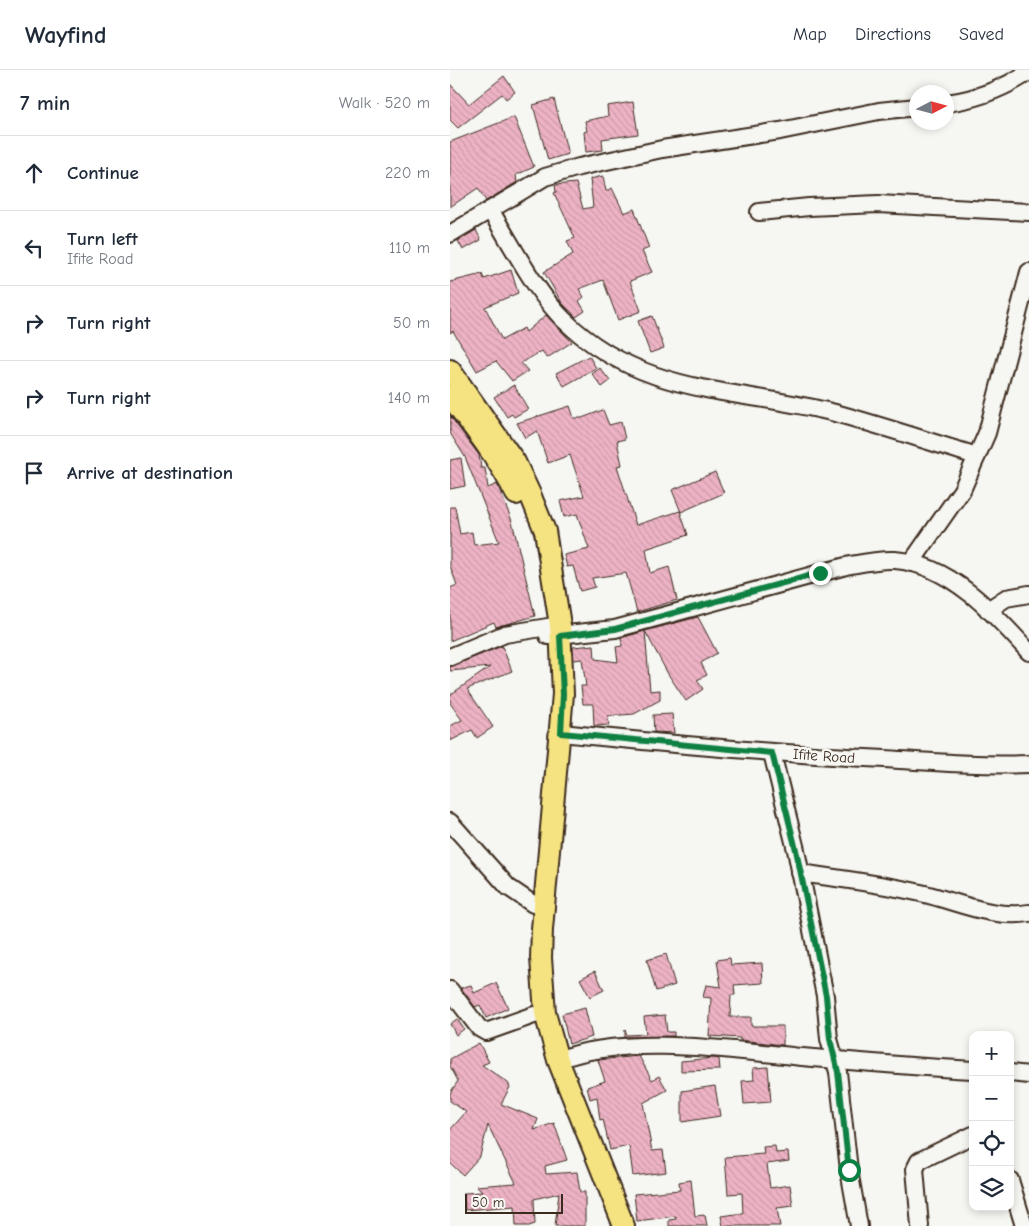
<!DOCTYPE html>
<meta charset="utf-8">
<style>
:root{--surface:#fff;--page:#f2f2f3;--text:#1f2937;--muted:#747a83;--line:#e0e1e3}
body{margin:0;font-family:"Comic Neue",sans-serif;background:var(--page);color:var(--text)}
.controls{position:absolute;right:15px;bottom:15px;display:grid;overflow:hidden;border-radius:10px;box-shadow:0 2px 8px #0003}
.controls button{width:45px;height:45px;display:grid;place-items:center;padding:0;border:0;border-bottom:1px solid var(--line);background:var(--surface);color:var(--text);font:25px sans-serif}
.compass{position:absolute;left:459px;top:15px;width:45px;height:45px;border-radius:50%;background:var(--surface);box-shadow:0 2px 8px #0003;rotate:84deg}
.scale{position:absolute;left:15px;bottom:12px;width:98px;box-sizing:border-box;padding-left:5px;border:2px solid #3b2a1e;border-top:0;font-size:14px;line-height:18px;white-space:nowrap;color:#3b2a1e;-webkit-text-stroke:4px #f6f6f2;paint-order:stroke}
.stop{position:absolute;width:15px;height:15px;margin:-11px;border:4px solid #0b8043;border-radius:50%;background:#fff}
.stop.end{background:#0b8043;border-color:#fff;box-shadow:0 1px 5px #0008}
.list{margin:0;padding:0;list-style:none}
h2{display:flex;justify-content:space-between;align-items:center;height:65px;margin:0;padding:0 20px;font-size:21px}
h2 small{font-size:16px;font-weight:400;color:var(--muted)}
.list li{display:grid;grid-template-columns:32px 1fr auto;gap:15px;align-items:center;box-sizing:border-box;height:75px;padding:0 20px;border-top:1px solid var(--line)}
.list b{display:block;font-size:19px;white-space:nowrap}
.list p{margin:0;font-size:16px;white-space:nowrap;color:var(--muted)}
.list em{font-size:16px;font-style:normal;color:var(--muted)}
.icon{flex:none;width:28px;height:28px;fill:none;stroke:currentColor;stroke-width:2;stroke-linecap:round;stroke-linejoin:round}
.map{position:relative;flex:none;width:579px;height:1156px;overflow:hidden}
header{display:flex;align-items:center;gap:30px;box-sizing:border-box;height:70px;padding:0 25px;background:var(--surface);border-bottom:1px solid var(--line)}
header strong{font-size:24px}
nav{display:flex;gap:28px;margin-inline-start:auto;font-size:18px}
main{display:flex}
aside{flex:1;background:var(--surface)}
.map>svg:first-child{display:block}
.building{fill:url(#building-back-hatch);stroke:#3b2a1e}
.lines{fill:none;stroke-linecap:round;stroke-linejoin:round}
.minor-casing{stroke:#3b2a1e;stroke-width:20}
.major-casing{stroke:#3b2a1e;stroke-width:24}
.minor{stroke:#f6f6f2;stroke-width:16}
.major{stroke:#f5e382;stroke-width:20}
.route{stroke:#0b8043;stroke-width:6}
.labels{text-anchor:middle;stroke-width:5;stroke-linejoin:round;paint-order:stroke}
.street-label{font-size:15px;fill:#3b2a1e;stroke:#f6f6f2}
</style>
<header>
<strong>Wayfind</strong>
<nav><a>Map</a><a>Directions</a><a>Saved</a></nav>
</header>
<main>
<aside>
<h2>7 min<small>Walk · 520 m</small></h2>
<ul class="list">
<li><svg class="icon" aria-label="ahead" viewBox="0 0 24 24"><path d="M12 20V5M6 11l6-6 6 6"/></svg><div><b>Continue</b></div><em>220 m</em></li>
<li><svg class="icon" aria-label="left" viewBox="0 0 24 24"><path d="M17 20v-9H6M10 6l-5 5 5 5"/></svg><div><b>Turn left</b><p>Ifite Road</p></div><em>110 m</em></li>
<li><svg class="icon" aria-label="right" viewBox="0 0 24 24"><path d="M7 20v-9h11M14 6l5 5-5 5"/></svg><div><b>Turn right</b></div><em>50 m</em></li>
<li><svg class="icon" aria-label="right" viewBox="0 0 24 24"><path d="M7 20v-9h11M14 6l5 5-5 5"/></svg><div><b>Turn right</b></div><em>140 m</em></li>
<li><svg class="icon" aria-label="arrive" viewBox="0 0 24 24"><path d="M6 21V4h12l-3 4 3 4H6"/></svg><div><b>Arrive at destination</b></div></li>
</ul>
</aside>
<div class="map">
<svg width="579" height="1156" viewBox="0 0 579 1156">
<defs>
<pattern id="building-back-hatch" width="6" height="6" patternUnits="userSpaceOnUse" patternTransform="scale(1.25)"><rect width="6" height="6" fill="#edb3c5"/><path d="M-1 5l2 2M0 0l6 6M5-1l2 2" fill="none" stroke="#cc9aa9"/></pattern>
</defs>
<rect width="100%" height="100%" fill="#f6f6f2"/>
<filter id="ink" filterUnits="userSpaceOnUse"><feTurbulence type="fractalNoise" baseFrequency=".02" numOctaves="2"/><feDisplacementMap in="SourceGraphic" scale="10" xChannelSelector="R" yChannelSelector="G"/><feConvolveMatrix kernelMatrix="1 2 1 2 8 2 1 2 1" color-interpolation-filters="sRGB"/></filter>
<g filter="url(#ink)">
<g class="building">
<polygon points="54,6 65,22 56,29 52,24 8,58 0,50 0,14 19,34"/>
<polygon points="104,29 118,84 98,90 83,35"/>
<polygon points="183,32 188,64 152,69 153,80 136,82 134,62 137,61 135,51 158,46 157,36"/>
<polygon points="64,47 84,97 66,105 67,112 36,131 28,118 0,137 0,72"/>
<polygon points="153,106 156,121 162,118 174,143 184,139 199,178 192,181 202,202 180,211 191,241 168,250 153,210 129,219 134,227 129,231 135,241 126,247 112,233 94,202 123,184 117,171 125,168 104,123 106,122 105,115 126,113 133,139 143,137 140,109"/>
<polygon points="26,160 31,170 13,180 8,171"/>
<polygon points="61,200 68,223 35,237 52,270 74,258 76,262 96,245 122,272 97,288 92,281 71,293 78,301 62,311 46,291 27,301 3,261 0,263 0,212 32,204 34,209"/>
<polygon points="202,246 214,278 200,283 188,251"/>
<polygon points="139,286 146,298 114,316 106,303"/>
<polygon points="150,298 160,311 152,317 142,304"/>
<polygon points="64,315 78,339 64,347 62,344 57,347 44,327"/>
<polygon points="120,336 124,348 132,348 153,340 159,355 171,352 175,369 167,371 172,395 167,396 186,455 230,441 238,465 196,479 200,503 219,497 227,530 187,542 176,503 142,508 145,517 130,521 123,496 117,497 114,485 139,479 127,444 114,447 110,431 134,426 120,385 98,393 87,361 75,368 67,353"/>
<polygon points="0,346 29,385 31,398 35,398 38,418 47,414 62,451 85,546 46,557 44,552 0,571 0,518 7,515 0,496 0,437 5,437 10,464 22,462 24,475 49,472 15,387 0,363"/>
<polygon points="11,388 15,416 0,419 0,390"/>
<polygon points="265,402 274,423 231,442 222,420"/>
<polygon points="248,547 267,583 251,593 257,605 247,610 253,619 236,631 218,604 195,561"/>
<polygon points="195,561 200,621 210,620 210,630 184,644 158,646 159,655 144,656 143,634 133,634 131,616 136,616 132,589 124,590 123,577 144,575 145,589 168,592 166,577 172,576 171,568"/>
<polygon points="52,576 62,601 17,619 43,657 27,668 22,660 0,671 0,656 12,650 0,633 0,625 40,597 0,601 0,597"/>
<polygon points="222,644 224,663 204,662 203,645"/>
<polygon points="216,884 225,915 206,921 197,890"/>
<polygon points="280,888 281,895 312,893 313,913 284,915 285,925 281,925 280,947 301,947 301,956 333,956 333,975 290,970 290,968 259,966 261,928 253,927 256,915 271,917 267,890"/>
<polygon points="145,901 154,920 140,927 130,909"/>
<polygon points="46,913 58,938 36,948 30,935 25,937 11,918 21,915 24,923"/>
<polygon points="135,938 142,967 119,974 112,944"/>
<polygon points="215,945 217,962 224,962 224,966 175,967 175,960 177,965 196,964 194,947"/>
<polygon points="7,949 14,959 6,965 0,954"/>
<polygon points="29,973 39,992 32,995 58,1013 60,1017 51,1034 88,1049 84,1060 104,1053 117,1090 95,1096 96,1104 127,1102 130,1122 135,1122 135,1156 105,1156 109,1123 84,1129 85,1154 79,1156 66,1156 65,1136 15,1140 14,1123 32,1122 26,1116 66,1113 38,1055 30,1086 13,1105 0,1093 0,1060 16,1042 0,1031 0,1023 8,1011 0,996 0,989"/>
<polygon points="189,986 202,1010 209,1006 217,1020 193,1033 202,1081 213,1080 216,1102 183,1106 179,1076 160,1080 153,1049 150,1050 147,1027 140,1029 137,1017 155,1011 148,990"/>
<polygon points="263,988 269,989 270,1000 231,1001 231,991"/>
<polygon points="318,997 321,1032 294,1034 292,1011 304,1010 303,998"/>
<polygon points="265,1016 270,1046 232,1052 232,1021"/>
<polygon points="325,1076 326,1083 338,1082 339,1091 317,1094 320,1118 340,1115 343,1136 327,1138 330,1156 273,1156 271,1146 293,1143 292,1123 278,1124 275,1087 314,1084 313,1077"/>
<polygon points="241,1110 245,1146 255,1145 257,1156 219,1156 219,1150 226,1149 226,1146 187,1151 184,1124 230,1120 229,1112"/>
</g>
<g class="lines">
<defs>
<g id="minor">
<path d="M497,33C527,29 553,19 579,2"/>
<path d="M40,140C63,176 84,220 114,250C193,327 287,318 385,343C433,356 480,372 527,386"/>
<polyline points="309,142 359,137 428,134 579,142"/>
<polyline points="0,164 95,107 129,97 212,79 330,61 429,41 467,37"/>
<polyline points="461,493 512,420 537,363 579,202"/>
<polyline points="538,540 556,528 579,524"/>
<path d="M98,566L165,559L396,496C412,493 429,489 445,490C500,494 545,544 579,582"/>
<polyline points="0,587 55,564 110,555"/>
<path d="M111,663C219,674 327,684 435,689C483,692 531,696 579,694"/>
<polyline points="322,683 346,780 375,926 379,969 388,1002 399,1100 409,1156"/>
<polyline points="0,752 58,817 83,834"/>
<path d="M350,803C392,809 434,814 475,824C508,832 544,849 579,843"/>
<polyline points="0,920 29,958 36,962 84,945"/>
<path d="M108,990C173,964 282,980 352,987C409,992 466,997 523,1000"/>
<polyline points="560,1003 579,1005"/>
<polyline points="560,1110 574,1156"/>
<polyline points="470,1156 465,1099 469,1091 523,1065"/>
</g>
<g id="major">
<polyline points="0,300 65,392 80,424 95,461 110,555 113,624 92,859 91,888 95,943 108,990 174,1156"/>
<path d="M0,326C24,358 48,388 66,424"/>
</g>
</defs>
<use href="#minor" class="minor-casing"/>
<use href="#major" class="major-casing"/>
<use href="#minor" class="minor"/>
<use href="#major" class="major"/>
</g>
</g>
<g class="lines" filter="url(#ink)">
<polyline class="route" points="370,503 165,559 110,566 113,624 111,663 322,683 346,780 376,926 380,969 388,1002 399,1100"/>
</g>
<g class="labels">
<g class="street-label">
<text transform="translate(374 686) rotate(4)" y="5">Ifite Road</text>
</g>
</g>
</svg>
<div class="controls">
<button>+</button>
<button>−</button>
<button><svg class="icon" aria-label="locate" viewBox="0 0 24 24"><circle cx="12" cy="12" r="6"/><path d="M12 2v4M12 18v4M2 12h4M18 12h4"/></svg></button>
<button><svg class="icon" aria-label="layers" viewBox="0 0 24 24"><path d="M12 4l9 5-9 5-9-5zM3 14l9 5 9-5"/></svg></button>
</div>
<svg class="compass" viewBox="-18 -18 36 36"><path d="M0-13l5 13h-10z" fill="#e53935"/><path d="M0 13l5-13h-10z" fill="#747a83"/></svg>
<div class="scale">50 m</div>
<div class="stop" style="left:399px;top:1100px"></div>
<div class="stop end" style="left:370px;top:503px"></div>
</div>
</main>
